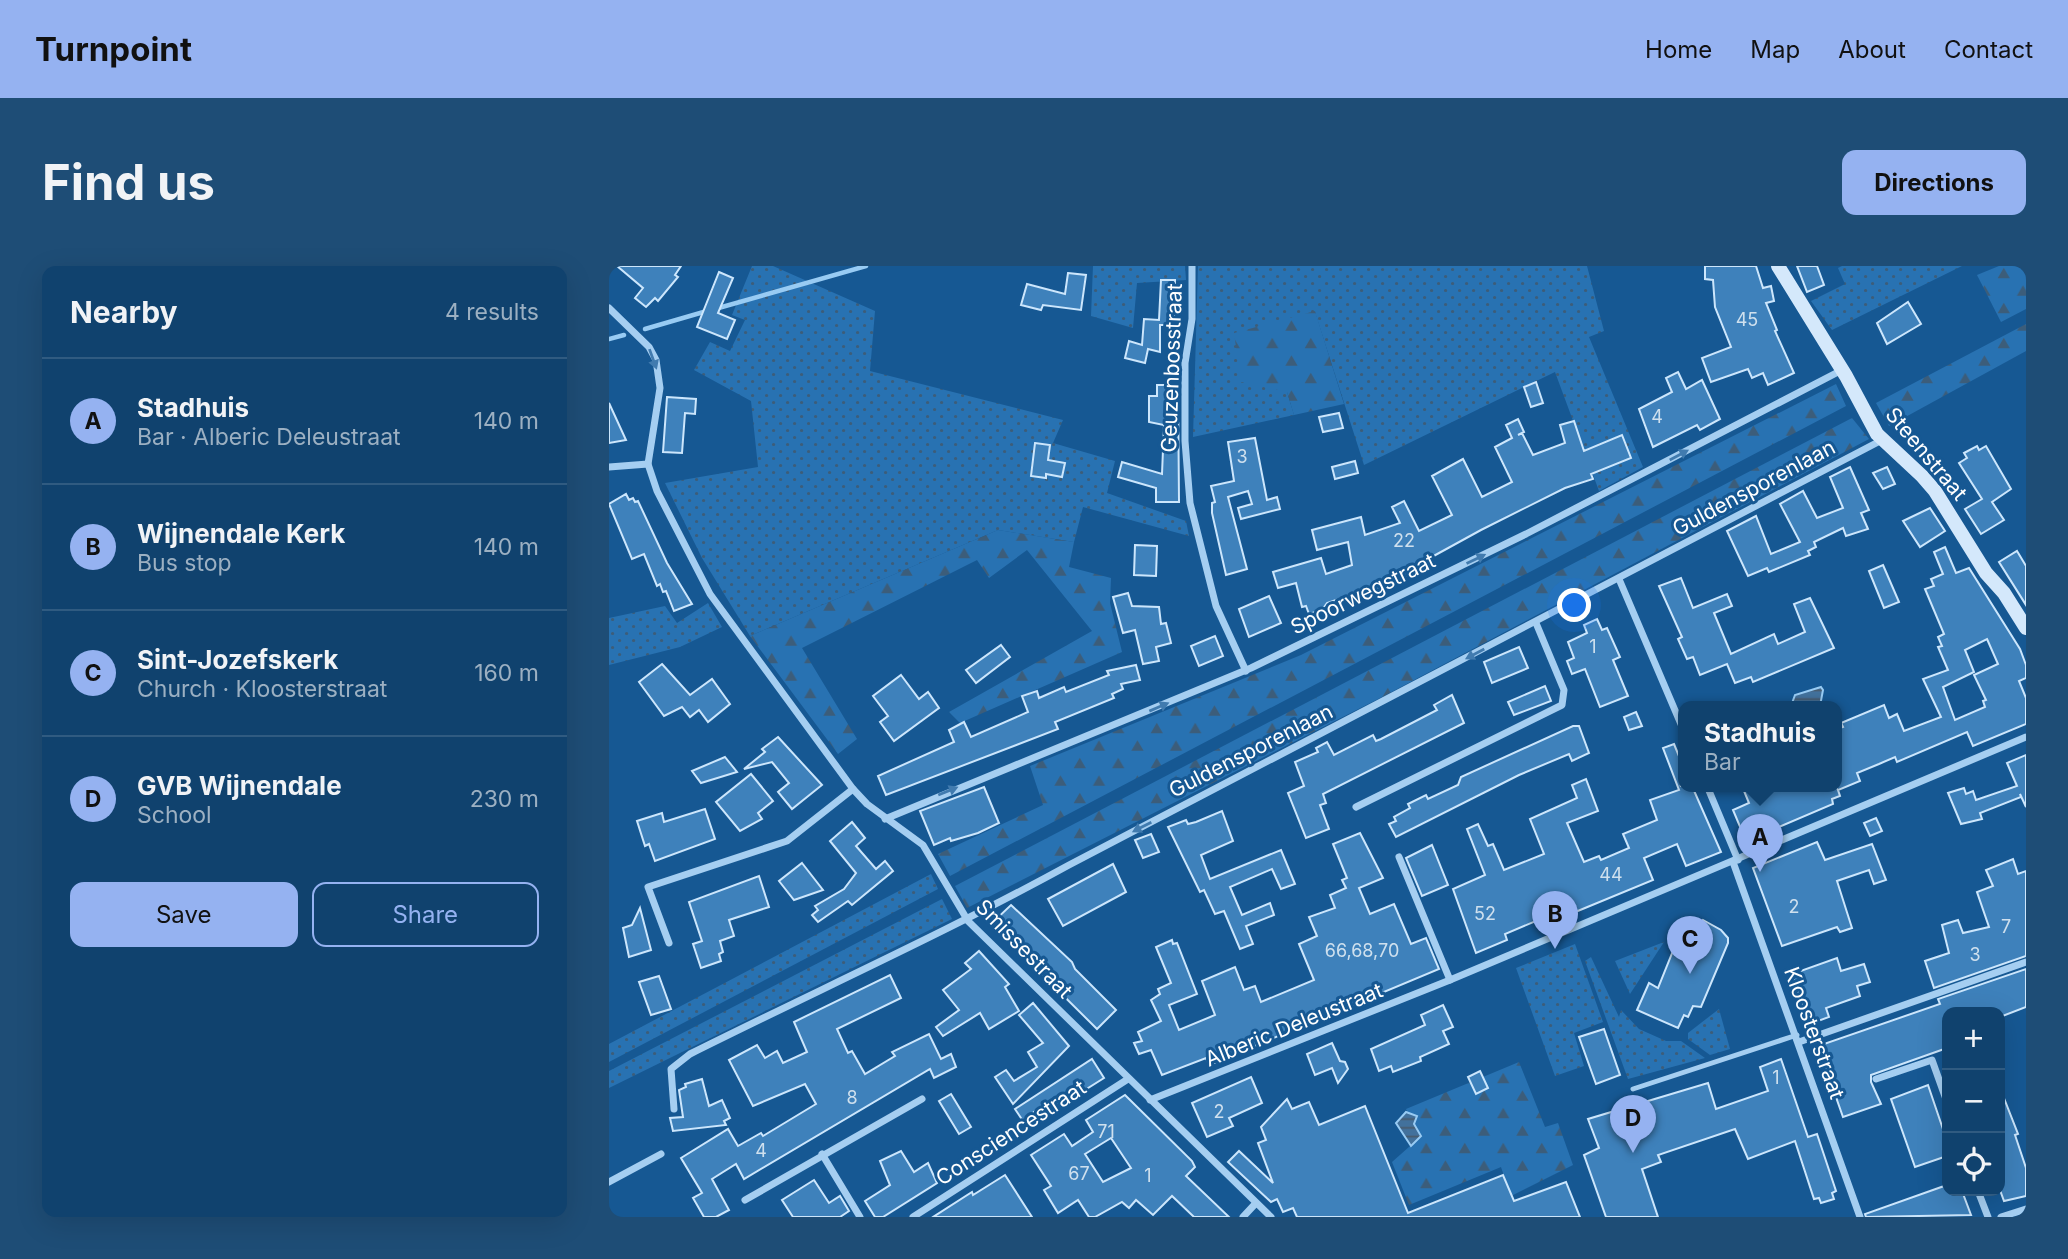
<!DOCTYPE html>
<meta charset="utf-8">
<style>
:root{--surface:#10426e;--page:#1e4d76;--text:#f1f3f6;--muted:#9cb0c2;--line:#305b81;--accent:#95b2f1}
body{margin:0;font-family:Inter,sans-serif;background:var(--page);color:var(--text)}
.controls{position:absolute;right:21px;bottom:21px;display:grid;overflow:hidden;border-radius:14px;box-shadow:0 7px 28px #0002}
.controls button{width:63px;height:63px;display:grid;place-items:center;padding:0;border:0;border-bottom:2px solid var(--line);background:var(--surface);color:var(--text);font:35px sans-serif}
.you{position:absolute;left:966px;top:340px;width:24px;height:24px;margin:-18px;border:5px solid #fff;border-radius:50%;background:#1a73e8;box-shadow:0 0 0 10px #1a73e833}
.badge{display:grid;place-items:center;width:46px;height:46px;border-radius:50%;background:var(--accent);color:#111;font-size:23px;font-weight:700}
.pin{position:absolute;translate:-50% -58px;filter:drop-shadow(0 2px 4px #0008)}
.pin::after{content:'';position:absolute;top:37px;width:24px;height:21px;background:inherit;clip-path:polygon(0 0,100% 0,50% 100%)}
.popup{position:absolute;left:1069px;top:435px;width:164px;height:91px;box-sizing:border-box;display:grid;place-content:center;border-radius:14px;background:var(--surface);filter:drop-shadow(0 2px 5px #0005);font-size:23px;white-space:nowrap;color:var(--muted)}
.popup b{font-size:26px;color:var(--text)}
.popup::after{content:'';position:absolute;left:50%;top:100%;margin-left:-14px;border:14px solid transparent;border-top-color:var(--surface)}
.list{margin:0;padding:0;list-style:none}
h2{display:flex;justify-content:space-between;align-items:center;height:91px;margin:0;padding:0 28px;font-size:30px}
h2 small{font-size:23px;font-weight:400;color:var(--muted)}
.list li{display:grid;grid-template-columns:46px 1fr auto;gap:21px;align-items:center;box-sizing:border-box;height:126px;padding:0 28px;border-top:2px solid var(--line)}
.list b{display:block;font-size:26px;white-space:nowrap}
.list p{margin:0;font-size:23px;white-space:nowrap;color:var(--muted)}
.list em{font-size:23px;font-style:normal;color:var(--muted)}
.actions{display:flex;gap:14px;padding:21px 28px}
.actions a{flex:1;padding:16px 0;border:2px solid var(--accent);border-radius:14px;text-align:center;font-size:24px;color:var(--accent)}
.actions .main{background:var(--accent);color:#111}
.icon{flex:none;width:38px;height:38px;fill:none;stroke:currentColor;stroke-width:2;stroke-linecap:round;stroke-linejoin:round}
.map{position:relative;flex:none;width:1417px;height:951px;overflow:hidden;border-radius:14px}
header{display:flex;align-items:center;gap:42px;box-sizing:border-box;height:98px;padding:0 35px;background:var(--accent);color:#111}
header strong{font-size:33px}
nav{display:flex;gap:38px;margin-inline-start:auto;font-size:24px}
.intro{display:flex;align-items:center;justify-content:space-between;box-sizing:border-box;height:168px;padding:0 42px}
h1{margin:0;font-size:49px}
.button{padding:18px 32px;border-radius:14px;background:var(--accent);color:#111;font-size:24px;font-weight:700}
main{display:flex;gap:42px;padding:0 42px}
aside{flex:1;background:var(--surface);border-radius:14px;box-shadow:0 7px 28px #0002}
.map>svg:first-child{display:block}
.green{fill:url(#green-dots)}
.forest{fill:url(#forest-firs)}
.water{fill:url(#water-rules);stroke:#98cbf3;stroke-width:2}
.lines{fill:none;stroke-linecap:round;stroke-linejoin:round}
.stream{stroke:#98cbf3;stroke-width:4.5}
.building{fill:#3e81bb;stroke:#cce6fc;stroke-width:2;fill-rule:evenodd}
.lane{stroke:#a5cef1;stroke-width:5}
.street{stroke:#a5cef1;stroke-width:7}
.secondary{stroke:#d4e8fb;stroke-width:14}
.oneway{fill:#417baf}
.labels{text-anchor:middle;stroke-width:6;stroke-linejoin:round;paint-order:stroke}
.number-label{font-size:18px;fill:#cfe0ee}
.street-label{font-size:21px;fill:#fff;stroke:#165893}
</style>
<header>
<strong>Turnpoint</strong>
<nav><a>Home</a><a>Map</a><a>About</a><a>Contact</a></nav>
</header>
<div class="intro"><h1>Find us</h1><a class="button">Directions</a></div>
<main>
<aside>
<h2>Nearby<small>4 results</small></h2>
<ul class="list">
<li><span class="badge">A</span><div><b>Stadhuis</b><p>Bar · Alberic Deleustraat</p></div><em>140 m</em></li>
<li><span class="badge">B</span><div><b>Wijnendale Kerk</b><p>Bus stop</p></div><em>140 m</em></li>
<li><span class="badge">C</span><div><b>Sint-Jozefskerk</b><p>Church · Kloosterstraat</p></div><em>160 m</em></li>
<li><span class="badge">D</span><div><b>GVB Wijnendale</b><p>School</p></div><em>230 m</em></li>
</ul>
<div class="actions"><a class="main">Save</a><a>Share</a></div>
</aside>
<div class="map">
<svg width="1417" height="951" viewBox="0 0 1417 951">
<defs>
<pattern id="green-dots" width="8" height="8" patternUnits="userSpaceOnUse" patternTransform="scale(1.75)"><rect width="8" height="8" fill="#2872b2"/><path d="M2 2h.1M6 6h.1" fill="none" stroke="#3c5d7a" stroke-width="1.8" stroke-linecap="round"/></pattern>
<pattern id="forest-firs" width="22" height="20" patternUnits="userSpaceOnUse" patternTransform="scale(1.75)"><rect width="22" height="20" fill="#2872b2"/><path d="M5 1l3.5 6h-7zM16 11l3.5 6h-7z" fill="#3c5d7a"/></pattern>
<pattern id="water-rules" width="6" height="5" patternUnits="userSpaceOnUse" patternTransform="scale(1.75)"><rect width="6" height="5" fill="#42719c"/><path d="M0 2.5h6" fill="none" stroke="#485b6c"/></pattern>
</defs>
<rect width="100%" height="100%" fill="#165893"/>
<g class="green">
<polygon points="143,0 164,0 266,45 261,105 454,154 444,177 506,195 498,227 577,255 580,270 474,241 465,276 389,264 141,370 93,292 56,217 149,201 142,135 85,104 101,76 121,85 136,54 123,49"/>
<polygon points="484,0 576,0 577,14 528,17 524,62 482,50"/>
<polygon points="589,0 978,0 995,65 980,71 1034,201 990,225 946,106 755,199 706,46 678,126 685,149 584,171"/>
<polygon points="1233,0 1353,0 1223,64 1202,35 1236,18 1229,2"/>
<polygon points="99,337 113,361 71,381 0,399 0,352 56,340 68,357"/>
<polygon points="322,608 329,623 0,796 0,778"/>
<polygon points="333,633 343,653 0,822 0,805"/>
<polygon points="1055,676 1021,728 1006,695"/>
<polygon points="966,678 994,756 965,767 975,800 946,810 907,702"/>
<polygon points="982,691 1010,751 1012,744 1030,763 1057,775 1072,775 1096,792 1019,813 976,695"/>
<polygon points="1110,743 1121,783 1101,789 1079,773 1079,767"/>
</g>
<g class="forest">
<polygon points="1390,0 1417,0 1417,43 1392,56 1368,9"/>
<polygon points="706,45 735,138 685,149 678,126 632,116 625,67"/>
<polygon points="1417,58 1417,85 1280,160 1267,137"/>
<polygon points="1227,118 1237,140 341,610 329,588 434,539 421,500 692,389"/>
<polygon points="1243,152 1260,173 773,431 358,642 346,620"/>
<polygon points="389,264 465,276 460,301 502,312 501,337 513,386 351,457 340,446 483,365 418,284 380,312 368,294 193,382 248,473 229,488 141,370"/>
<polygon points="910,796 936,861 949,857 964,899 902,930 892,901 800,939 783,896 809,873 797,843"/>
</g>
<g class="water">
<polygon points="1212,421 1214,424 1211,440 1182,440 1186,429"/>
<polygon points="797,846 808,850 805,858 812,870 802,880 787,857"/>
</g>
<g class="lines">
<g class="stream">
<polyline points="106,43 257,0"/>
<polyline points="36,63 98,45"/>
<polyline points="0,73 15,69"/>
</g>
</g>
<g class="building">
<polygon points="8,0 72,0 66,9 69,11 49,35 46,32 37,41 26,32 34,22"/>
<polygon points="1096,0 1147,0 1154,22 1162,20 1165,35 1157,37 1168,64 1166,65 1185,107 1159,119 1154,107 1143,112 1139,103 1102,116 1093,92 1122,81 1106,41 1104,14 1096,13"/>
<polygon points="1188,0 1208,0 1215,19 1198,26"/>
<polygon points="110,6 124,12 109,47 126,54 118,73 88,61"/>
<polygon points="459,7 477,9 472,44 434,39 432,44 412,39 418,18 456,28"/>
<polygon points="552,14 566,14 565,59 551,59 551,86 539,83 536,97 516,92 520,75 533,79 535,53 550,54"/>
<polygon points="1299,36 1312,58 1278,78 1268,57"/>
<polygon points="1069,106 1077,123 1093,114 1111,153 1091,164 1088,159 1044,181 1030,143 1063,126 1057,112"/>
<polygon points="927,116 934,137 922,141 915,121"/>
<polygon points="548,119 569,119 570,236 547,236 547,222 509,211 513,196 553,208 555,159 540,156 540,130 548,130"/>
<polygon points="58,131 87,133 86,148 76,147 73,187 54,186"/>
<polygon points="0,137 17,174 0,177"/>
<polygon points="730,147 734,162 714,166 710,151"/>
<polygon points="909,153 915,166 909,169 913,167 924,189 956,177 951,159 965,155 975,185 1013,169 1022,192 982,208 984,213 956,222 872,264 810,298 812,302 783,318 784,321 747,327 718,337 713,344 700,348 697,340 693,341 687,317 669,322 664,306 712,292 717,308 743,299 739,276 708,284 703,264 752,251 756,269 791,257 783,241 795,235 810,265 843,249 823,210 854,193 873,231 903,216 886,181 903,172 897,159"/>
<polygon points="646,172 658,234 668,231 671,243 632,253 629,242 643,238 639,225 619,231 638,303 617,309 603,247 603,237 606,236 602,220 625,215 619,176"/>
<polygon points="426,177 441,179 439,194 456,197 453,211 437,208 437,212 422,210"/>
<polygon points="1368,180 1370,184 1377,180 1402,223 1383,236 1395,254 1372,268 1356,243 1373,233 1350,197 1358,192 1355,187"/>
<polygon points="746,195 749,207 726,213 723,201"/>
<polygon points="1241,201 1260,244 1252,247 1259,263 1237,270 1234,262 1205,276 1207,281 1199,285 1201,289 1160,306 1158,302 1139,310 1118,265 1147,250 1162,288 1191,276 1171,238 1194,225 1208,252 1234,242 1221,211"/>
<polygon points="1278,201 1286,218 1274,223 1264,207"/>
<polygon points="17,228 20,234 24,232 26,236 29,235 58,297 83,338 65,345 57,325 54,326 51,318 48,320 35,288 23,293 0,238"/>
<polygon points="1321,242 1336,265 1311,281 1294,255"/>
<polygon points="526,279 548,280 547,310 525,309"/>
<path d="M1336,281L1347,307L1360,302L1411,383L1417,399V412L1410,415L1417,432V458L1364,480L1358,466L1288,496L1286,491L1270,498L1248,507L1251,515L1229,524L1231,530L1223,533L1224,538L1137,575L1124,544L1140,537L1135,525L1145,520H1227L1228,523V463L1234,461L1232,457L1275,439L1280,452L1288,448L1295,465L1332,451L1314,413L1339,404L1329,381L1333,380L1329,371L1335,368L1316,323L1325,320L1322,313L1334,308L1325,286ZM1378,373L1389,398L1365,409L1377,434L1374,435L1376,441L1346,454L1334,421L1365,406L1356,384Z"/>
<polygon points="1408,285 1417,300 1417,339 1390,296"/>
<polygon points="1274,299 1290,336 1275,342 1260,305"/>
<polygon points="1072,312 1084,342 1118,328 1123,340 1105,347 1122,388 1165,368 1169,378 1196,366 1185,338 1201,332 1225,382 1144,416 1142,411 1126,417 1118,398 1091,409 1084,391 1078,393 1069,373 1073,371 1050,320"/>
<polygon points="519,327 523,340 550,341 552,358 557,357 562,377 547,381 550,395 534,398 526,364 514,367 504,331"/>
<polygon points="660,330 672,357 640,371 630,343"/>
<polygon points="988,353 993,364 998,362 1011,391 1004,394 1019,430 991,441 976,403 963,408 958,395 965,392 959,376 978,367 975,359"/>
<polygon points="606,370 614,390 590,400 582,380"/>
<polygon points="392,379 401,391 367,417 357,404"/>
<polygon points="910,381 919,402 883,417 875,396"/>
<polygon points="53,398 81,429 103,413 121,438 99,456 90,444 81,451 73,441 55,450 30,416"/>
<polygon points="527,399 531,414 512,418 514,423 503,428 505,432 446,456 449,463 277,529 269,510 345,476 340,464 355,456 362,471 419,446 413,430 428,425 430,432 455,421 457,426 500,409 498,405"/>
<polygon points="292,409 310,433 319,426 330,442 285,475 271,456 279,450 264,430"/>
<polygon points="936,420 942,435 905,449 899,436"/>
<polygon points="843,429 855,457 714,528 717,537 711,539 720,563 697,572 679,527 695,520 686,496 709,486 707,482 718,476 725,489 764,469 767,475 772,473 828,444 825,439"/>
<polygon points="1027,446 1033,460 1020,464 1015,451"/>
<polygon points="964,460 970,460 980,487 963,495 960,488 910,509 787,571 780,558 787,555 785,551 801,542 799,538 817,529 819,533 849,519 852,511"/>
<polygon points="169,471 213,519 183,543 169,526 180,517 163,496 135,503 156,486 153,483"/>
<polygon points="1065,478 1074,500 1074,519 1071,520 1083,520 1112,586 1077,600 1068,578 1035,592 1044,614 942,656 946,647 896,668 898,674 867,687 844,623 876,609 858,563 869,558 879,580 884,578 895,604 935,588 921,553 968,532 963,519 977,513 989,545 958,557 975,596 990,590 992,594 1020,582 1014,568 1048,554 1041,534 1070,524 1054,482"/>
<polygon points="1417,489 1417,541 1411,528 1412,531 1371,547 1373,553 1352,558 1339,527 1355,522 1357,528 1364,525 1367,534 1408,520 1398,497"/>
<polygon points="116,491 128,506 92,517 83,505"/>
<polygon points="142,508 164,535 149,547 153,553 131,565 107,536"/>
<polygon points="375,521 390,557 369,567 342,575 341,572 325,579 311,545"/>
<polygon points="96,543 106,573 46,595 40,578 36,580 28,555 53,547 55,556"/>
<polygon points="613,545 624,575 592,589 601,613 672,584 686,618 672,623 663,603 621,621 633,649 661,637 665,649 637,660 644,678 631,683 615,645 606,648 595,624 591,626 559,561 577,554 579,558 587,556"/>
<polygon points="1267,552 1273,565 1261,570 1255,557"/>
<polygon points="243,556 256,572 247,580 267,603 276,595 284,605 243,639 239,635 209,656 203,649 209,644 206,640 235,623 247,607 221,575"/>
<polygon points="751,567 774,612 750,622 761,648 785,638 802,678 817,672 830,703 600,799 597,792 553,809 542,784 530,788 525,777 533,775 529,766 552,755 542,734 551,728 549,723 562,717 547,681 563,674 564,678 568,677 588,728 560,739 570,764 606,749 593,715 626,701 635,724 646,720 652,736 705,714 690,678 708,670 700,651 726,642 721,629 737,622 733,614 738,612 724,578"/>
<polygon points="542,568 550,586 534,592 526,574"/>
<polygon points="1208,576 1216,594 1263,578 1277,614 1265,618 1260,604 1228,615 1243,662 1231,666 1228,661 1173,680 1144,602"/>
<polygon points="823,579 839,619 813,630 797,592"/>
<polygon points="1404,593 1409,608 1417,605 1417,690 1325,722 1316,695 1340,687 1333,659 1349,654 1354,667 1380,661 1368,626 1384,620 1377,604"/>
<polygon points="193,597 214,624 185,634 170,615"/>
<polygon points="504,598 517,626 454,660 439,633"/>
<polygon points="150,610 160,641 120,654 125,670 111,675 114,686 110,688 112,695 92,702 84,678 93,675 80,636"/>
<polygon points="402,639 463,696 466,703 507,744 488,763 382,658"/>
<polygon points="31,642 42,684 20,691 14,662 23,659"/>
<polygon points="1094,654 1112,664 1119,672 1119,677 1092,741 1084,740 1079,751 1075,749 1069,762 1028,744 1040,717 1049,722 1074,660 1087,665"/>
<polygon points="370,685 400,718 396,721 410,745 380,763 371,747 334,770 327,761 350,744 334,724 362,703 356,697"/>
<polygon points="1228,692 1232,705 1255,698 1261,716 1248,720 1251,730 1217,742 1220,751 1201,758 1183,708"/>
<polygon points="1417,703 1417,741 1391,751 1391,746 1338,746 1338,782 1262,809 1262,816 1272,838 1234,851 1209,780 1331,738 1329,733"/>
<polygon points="281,709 292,732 228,763 239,787 243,785 256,808 286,790 283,786 320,768 332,793 342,788 347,801 325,812 321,803 135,913 127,898 103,913 120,944 107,951 95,951 84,932 93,927 72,892 119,863 129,880 152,867 154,870 207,838 196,818 144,840 120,794 148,779 156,792 168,785 174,797 198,786 185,756"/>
<polygon points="50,710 62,743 42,749 30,716"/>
<polygon points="424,737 460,780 404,838 386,811 397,804 405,815 428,801 419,786 434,777 410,749"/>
<polygon points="834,739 844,761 834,765 840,778 811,791 812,795 784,806 782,800 770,805 762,783 816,759 812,749"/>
<polygon points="995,763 1011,809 987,818 970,771"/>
<polygon points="723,777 731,795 736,796 739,803 729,817 723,802 706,809 698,788"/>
<polygon points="483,793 495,812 436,849 431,841 414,855 406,843"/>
<polygon points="1172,793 1199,871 1208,868 1227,925 1223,927 1225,933 1212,937 1210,932 1205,933 1186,875 1139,893 1126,863 1049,889 1052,896 1033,903 1049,951 997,951 975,889 990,882 979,853 1099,817 1107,843 1159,825 1151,801"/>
<polygon points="871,805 879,822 867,828 859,811"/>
<polygon points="642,811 653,837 620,852 624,860 598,871 583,837"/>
<polygon points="93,813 100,840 113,834 121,852 115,855 117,859 64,865 61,852 74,851 70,824 77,821 76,818"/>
<polygon points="1319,819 1338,875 1338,890 1306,901 1282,833"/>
<polygon points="1391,822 1409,868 1406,869 1417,902 1417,930 1395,935 1391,924"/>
<polygon points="342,828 362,861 350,868 330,835"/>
<path d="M516,829L583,895L586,901L577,910L620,951H585L563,930L544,949L527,934L520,942L513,936L486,951H480L469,934L449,947L435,924L442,920L422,889L455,868L463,880L484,866L477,854ZM502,872L522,902L494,916L476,888Z"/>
<polygon points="678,833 683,843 700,836 710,859 756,840 799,947 894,909 905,935 957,916 971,951 688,951 684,942 674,946 668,933 662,936 619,896 630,885 664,917 649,877 657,874 652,861"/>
<polygon points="292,885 305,906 319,897 328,917 274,951 266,951 256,935 281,919 271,895"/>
<polygon points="396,909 423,951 324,951 363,926 364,929"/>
<polygon points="205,914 220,937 231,930 240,945 231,951 184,951 173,934"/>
<polygon points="1338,919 1338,925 1353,925 1362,949 1257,951 1256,948"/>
</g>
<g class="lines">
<polyline class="lane" points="1024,823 1188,769"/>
<g class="street">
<polyline points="583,0 583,53 576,97 576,175 581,237 607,340 637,405"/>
<polyline points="0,42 40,81 47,94 51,122 39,198 48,225 101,328 244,523 258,538 314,579 359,655 662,951"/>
<polyline points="0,201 39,198"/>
<polyline points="1010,313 1074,463"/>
<polyline points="1098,520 1129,594"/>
<polyline points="747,541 953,439 955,424 927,357"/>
<polyline points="276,553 642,402 917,268 1233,104"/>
<polyline points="790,591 841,714"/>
<polyline points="1124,596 1251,951"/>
<polyline points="60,677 39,621 178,575 244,523"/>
<polyline points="1190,776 1417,696"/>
<polyline points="1267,813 1323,794 1338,836"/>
<polyline points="541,834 841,714 1417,471"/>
<path d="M65,843L62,803L81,788C207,725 336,667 460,599L1273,174"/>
<polyline points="213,888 251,951"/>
<polyline points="0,916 52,888"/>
<polyline points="1369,925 1379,951"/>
<polyline points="136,934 313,833"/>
<polyline points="304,951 519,813"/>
<polyline points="634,951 647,937"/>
<polyline points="1392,951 1417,943"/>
</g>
<polyline class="secondary" points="1169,0 1237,110 1268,168 1313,210 1326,225 1377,307 1395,327 1417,362"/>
</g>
<defs><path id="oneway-solid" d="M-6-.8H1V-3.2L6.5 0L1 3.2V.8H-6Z" transform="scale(1.75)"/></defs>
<g class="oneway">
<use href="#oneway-solid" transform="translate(44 93) rotate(70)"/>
<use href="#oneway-solid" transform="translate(1070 189) rotate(-28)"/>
<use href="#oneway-solid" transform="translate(867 293) rotate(-26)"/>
<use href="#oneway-solid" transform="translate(866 388) rotate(152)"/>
<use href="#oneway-solid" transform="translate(550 441) rotate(-23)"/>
<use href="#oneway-solid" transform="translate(339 525) rotate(-22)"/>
<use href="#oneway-solid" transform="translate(533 561) rotate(153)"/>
</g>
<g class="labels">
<g class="number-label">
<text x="1138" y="60">45</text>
<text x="1048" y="157">4</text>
<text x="633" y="197">3</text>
<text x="795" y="281">22</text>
<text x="984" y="387">1</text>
<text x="1002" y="615">44</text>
<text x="1185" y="647">2</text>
<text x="876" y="654">52</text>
<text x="1397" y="667">7</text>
<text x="753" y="691">66,68,70</text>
<text x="1366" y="695">3</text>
<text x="1167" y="818">1</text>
<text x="243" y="838">8</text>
<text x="610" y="852">2</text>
<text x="497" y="872">71</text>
<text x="152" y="891">4</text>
<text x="470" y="914">67</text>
<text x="539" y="916">1</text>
</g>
<g class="street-label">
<text transform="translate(563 102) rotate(-88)" y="7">Geuzenbosstraat</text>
<text transform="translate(1317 188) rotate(50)" y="7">Steenstraat</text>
<text transform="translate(1145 222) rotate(-28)" y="7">Guldensporenlaan</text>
<text transform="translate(754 328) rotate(-26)" y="7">Spoorwegstraat</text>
<text transform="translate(642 485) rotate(-27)" y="7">Guldensporenlaan</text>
<text transform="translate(415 683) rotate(46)" y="7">Smissestraat</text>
<text transform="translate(685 759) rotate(-22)" y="7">Alberic Deleustraat</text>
<text transform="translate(1205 767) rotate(70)" y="7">Kloosterstraat</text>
<text transform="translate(402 867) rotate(-33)" y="7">Consciencestraat</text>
</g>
</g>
</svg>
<div class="controls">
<button>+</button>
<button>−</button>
<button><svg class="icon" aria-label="locate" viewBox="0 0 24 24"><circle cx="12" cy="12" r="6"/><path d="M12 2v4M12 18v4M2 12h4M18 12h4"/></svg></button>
</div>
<div class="you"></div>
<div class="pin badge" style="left:1151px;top:606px">A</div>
<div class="popup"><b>Stadhuis</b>Bar</div>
<div class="pin badge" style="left:946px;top:683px">B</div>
<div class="pin badge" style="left:1081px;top:708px">C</div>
<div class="pin badge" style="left:1024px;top:887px">D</div>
</div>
</main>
